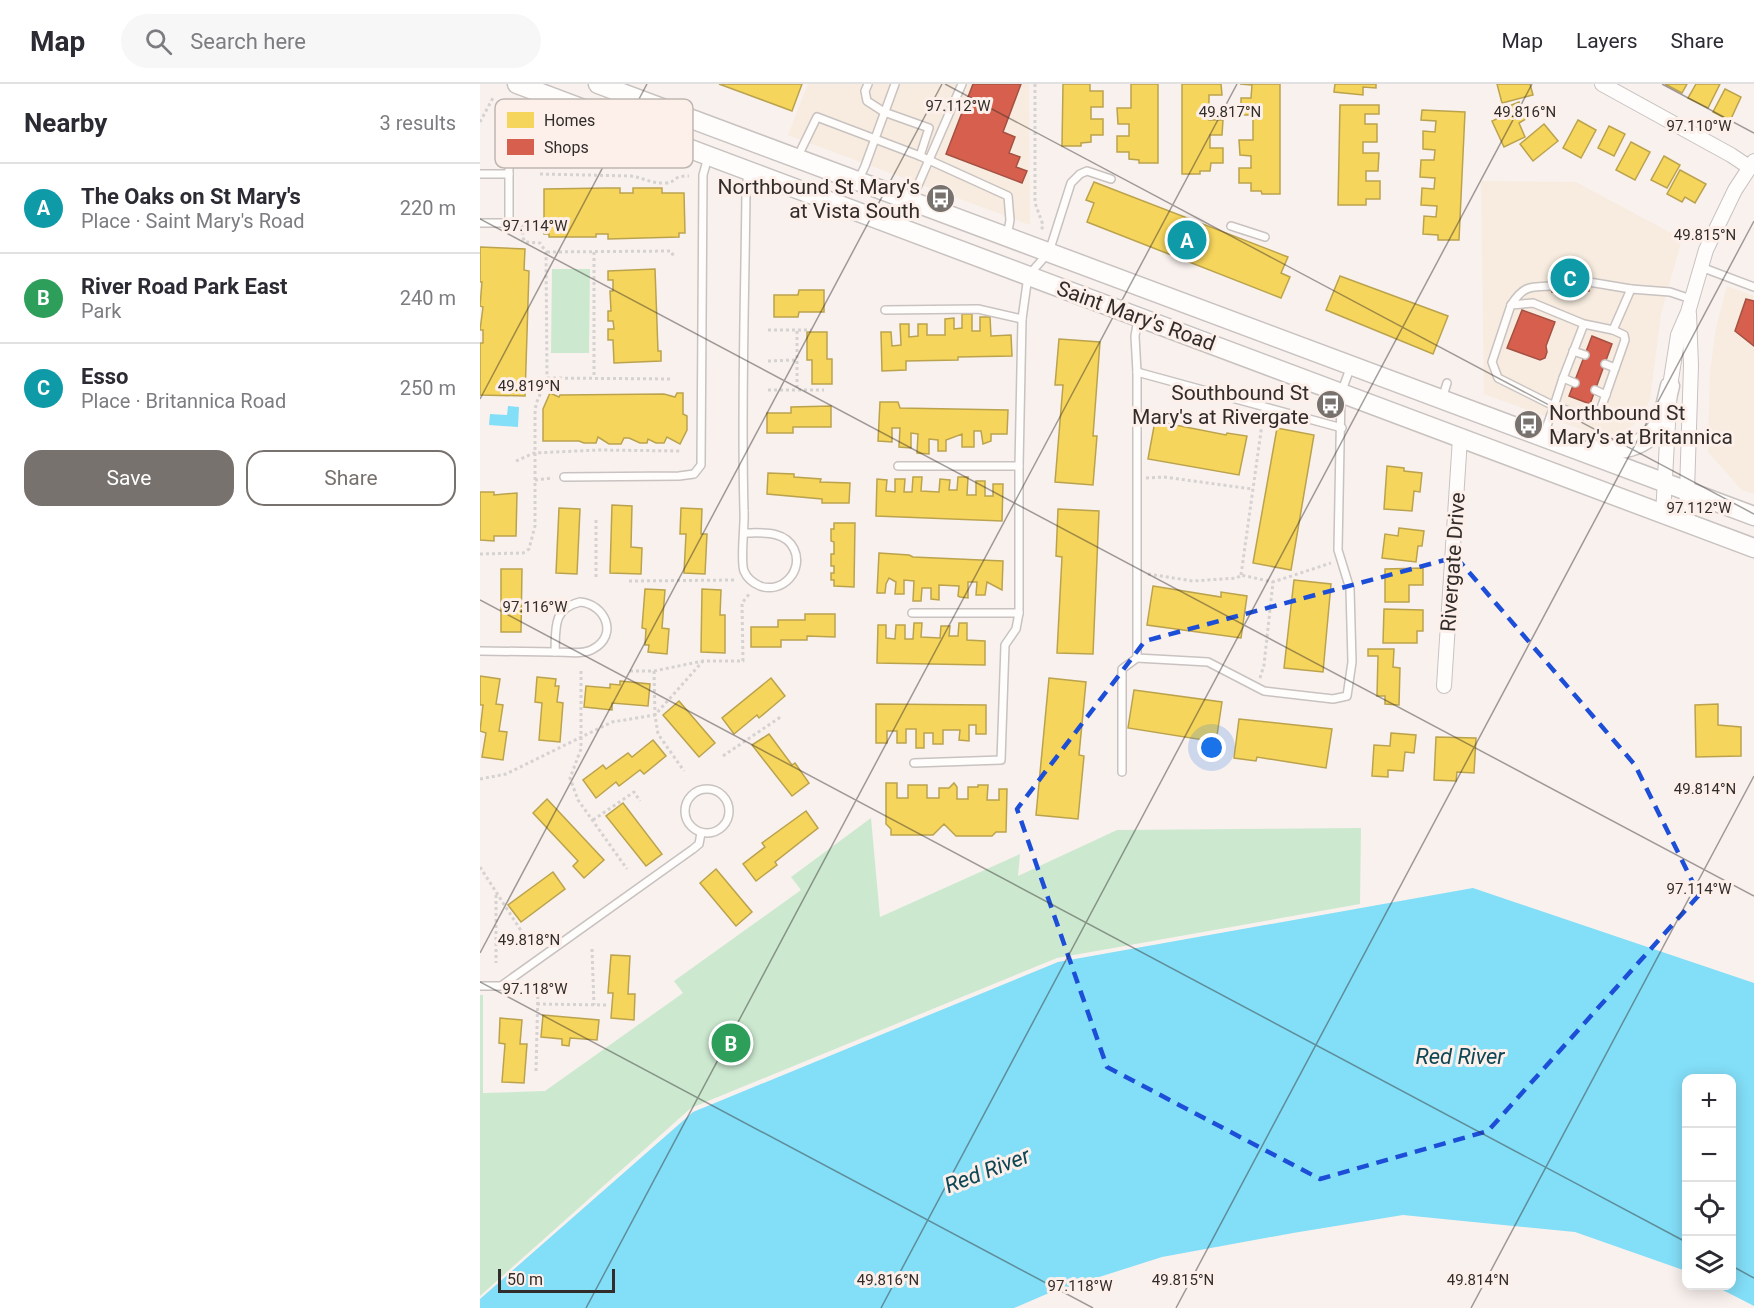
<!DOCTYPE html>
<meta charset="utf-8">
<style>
:root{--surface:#fff;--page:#f7f7f7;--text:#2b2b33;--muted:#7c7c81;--line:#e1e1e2;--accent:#78726f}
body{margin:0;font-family:Roboto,sans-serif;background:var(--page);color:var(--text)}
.controls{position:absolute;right:18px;bottom:18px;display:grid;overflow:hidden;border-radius:12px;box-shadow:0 3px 15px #0003}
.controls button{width:54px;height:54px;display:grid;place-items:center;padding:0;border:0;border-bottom:2px solid var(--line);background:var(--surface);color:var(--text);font:30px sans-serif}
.scale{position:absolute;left:18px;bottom:15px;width:117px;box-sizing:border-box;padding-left:6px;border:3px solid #322d2b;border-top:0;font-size:16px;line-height:21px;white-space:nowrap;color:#322d2b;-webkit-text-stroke:4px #fdf0ea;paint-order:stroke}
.you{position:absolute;left:732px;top:664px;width:21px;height:21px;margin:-15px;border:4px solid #fff;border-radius:50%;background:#1a73e8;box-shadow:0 0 0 9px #1a73e833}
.badge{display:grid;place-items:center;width:39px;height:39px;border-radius:50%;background:var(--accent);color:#fff;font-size:20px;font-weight:700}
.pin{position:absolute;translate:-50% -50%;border:3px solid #fff;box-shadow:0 2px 6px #0006}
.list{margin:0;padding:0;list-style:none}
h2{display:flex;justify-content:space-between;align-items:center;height:78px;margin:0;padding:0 24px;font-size:26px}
h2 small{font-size:20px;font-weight:400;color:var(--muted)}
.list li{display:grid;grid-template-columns:39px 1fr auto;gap:18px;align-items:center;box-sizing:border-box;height:90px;padding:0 24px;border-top:2px solid var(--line)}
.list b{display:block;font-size:22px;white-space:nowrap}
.list p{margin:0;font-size:20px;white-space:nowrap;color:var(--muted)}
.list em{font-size:20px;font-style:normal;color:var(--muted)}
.actions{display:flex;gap:12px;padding:18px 24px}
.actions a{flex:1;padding:14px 0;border:2px solid var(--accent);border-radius:18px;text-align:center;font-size:21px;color:var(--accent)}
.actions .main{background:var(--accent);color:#fff}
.icon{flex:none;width:33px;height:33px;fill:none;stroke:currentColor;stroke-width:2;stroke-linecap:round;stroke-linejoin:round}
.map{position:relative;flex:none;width:1274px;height:1224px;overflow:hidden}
header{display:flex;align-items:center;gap:36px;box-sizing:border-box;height:84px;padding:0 30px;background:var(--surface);border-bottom:2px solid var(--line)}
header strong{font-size:28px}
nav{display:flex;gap:33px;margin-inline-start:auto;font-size:21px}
.search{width:420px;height:54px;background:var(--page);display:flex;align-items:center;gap:15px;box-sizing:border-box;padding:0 21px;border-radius:33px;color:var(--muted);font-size:22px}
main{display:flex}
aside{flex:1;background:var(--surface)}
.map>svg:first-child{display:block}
.commercial{fill:#f7ecdf}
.green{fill:#cce9d0}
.water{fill:#83def7}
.homes{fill:#f6d55c;stroke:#bba34d;stroke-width:1.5}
.shops{fill:#d6604d;stroke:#a55143;stroke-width:1.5}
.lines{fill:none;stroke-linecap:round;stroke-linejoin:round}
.lane-casing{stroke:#c8c2c0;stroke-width:10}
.street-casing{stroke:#c8c2c0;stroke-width:16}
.secondary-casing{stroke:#c8c2c0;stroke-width:21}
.path{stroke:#d5d2d1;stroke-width:3;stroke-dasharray:3 3;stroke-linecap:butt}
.lane{stroke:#fefdfc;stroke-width:7}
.street{stroke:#fefdfc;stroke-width:14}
.secondary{stroke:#fefdfc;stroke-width:18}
.marked{fill:none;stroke:#1d4ed8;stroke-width:4.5;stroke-dasharray:12 8;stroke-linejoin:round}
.ticks{fill:none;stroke:#322d2b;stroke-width:1.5;stroke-opacity:0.45}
.labels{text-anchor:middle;stroke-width:6;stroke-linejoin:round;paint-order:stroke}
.poi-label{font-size:21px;fill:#322d2b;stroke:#fdf0ea;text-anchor:end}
.street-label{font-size:21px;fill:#322d2b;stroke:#fdf0ea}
.water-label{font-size:22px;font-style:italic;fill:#0d4756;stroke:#fdf0ea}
.key{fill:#fdf0ea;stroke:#c0b6b1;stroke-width:1.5}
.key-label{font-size:16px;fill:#322d2b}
.ticks-label{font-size:15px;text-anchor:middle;fill:#322d2b;stroke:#fdf0ea;stroke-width:6;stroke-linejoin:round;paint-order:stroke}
</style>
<header>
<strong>Map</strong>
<div class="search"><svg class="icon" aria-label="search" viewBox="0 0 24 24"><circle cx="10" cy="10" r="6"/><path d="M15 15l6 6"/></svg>Search here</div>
<nav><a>Map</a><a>Layers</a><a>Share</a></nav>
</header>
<main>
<aside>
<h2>Nearby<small>3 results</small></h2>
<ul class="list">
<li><span class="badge" style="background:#0f9aa8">A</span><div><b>The Oaks on St Mary's</b><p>Place · Saint Mary's Road</p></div><em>220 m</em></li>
<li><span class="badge" style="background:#2e9e5b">B</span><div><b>River Road Park East</b><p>Park</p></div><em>240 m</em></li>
<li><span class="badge" style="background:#0f9aa8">C</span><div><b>Esso</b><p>Place · Britannica Road</p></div><em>250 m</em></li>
</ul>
<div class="actions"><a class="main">Save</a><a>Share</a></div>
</aside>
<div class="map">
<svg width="1274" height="1224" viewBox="0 0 1274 1224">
<rect width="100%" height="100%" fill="#f9f1ee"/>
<g class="commercial">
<polygon points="328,0 549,0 550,141 308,51"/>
<polygon points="1001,97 1096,98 1202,155 1181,230 1170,315 1164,329 1153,341 1145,346 1134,350 1114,350 1004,310"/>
<polygon points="1247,202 1274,212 1274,410 1262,406 1228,368 1230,288 1236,244"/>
</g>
<g class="green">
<polygon points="72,185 110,185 109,269 71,269"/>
<polygon points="391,734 400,833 540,770 538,792 637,746 881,744 880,820 577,874 211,1024 0,1212 0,911 3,911 3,1009 65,1007 203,909 194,897 321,806 311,793"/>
</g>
<g class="water">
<polygon points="28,322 39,323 38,343 9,341 10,330 27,331"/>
<polygon points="993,804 1274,899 1274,1222 1235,1202 1252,1202 1252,994 1206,994 1206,1187 1095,1148 923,1131 813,1149 682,1173 569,1209 534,1224 0,1224 0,1215 213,1028 578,878"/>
</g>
<g class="homes">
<polygon points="239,0 322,0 312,27"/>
<polygon points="583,0 610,0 610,7 623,7 623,23 611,23 611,35 623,35 623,51 611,51 611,58 601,59 601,62 582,62"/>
<polygon points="651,0 678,0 678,79 659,79 659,76 649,75 649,68 637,68 637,52 649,52 649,40 638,40 637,24 651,24"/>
<polygon points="702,0 741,0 742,11 729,11 729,36 743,36 742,51 730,51 730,64 743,64 743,79 731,79 730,87 720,87 720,90 702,90"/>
<polygon points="760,0 800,0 800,110 782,110 781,107 771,107 771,99 759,99 759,84 771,84 771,72 760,71 759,56 773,56 773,31 761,31 761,14 771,14 772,1"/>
<polygon points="855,0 896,0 896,4 883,3 883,11 854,8"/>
<polygon points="1017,0 1050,0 1053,11 1022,19"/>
<polygon points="1185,0 1207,0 1202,9"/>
<polygon points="1216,0 1240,0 1228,24 1208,14"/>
<polygon points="1245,5 1261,13 1250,37 1233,28"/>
<polygon points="1039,18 1046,35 1039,39 1045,53 1024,63 1012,37 1025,31 1022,25"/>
<polygon points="860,21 899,21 899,30 885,30 885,40 897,40 897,58 883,58 883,69 899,69 898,87 886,87 886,97 900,97 900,115 886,115 886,121 858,121"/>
<polygon points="942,26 985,28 979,156 958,156 958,151 943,150 944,132 956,133 957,122 941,121 942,104 954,105 955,94 940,93 941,76 954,76 955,66 943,65 943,47 955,48 956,37 941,36"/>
<polygon points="1098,36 1116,46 1101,74 1083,64"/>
<polygon points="1064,40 1078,57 1053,77 1040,60"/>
<polygon points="1129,42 1145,50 1134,72 1118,64"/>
<polygon points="1151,58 1170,68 1155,96 1136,86"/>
<polygon points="1184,72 1200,81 1187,104 1171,96"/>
<polygon points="1200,86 1226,100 1215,119 1205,113 1202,118 1187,110"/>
<polygon points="614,98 808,173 801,189 810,193 801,214 607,138 614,119 606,116"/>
<polygon points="127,104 140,104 140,109 153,109 153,104 182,104 182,109 204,109 205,149 199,149 199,153 128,155 128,150 116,150 116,153 69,153 69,150 64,150 64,105"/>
<polygon points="0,163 45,165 44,186 49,187 45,312 0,311 0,259 3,259 3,246 0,246 3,223 0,222 2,198 0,198"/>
<polygon points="175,185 178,267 181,267 181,277 134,279 133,256 128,256 128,245 134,245 133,237 128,237 128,227 131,227 130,207 133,207 133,196 128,196 128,187"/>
<polygon points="860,192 968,232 953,270 846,226"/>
<polygon points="319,206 344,206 344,228 319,228 318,233 294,233 294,211 318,211"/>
<polygon points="482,230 492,230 492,247 500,247 500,233 510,233 511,252 531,251 532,272 478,273 478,276 426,277 426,286 402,287 401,248 411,248 412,262 421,261 420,240 429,240 429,253 438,252 438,240 447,240 447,251 465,251 465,235 474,234 474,245 482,244"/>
<polygon points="327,248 347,248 347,275 352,275 352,300 332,300 332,276 327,276"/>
<polygon points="579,255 620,258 613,352 617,352 613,401 575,398 583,301 575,301"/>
<polygon points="70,309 79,313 80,311 184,310 195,313 197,309 203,309 203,330 207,332 207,346 200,360 187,353 184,359 176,359 168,355 167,359 160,359 149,354 144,354 141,360 129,360 118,353 116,359 104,359 99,357 63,357 63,325"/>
<polygon points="400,318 418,318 420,324 528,326 527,350 511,350 511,357 503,360 501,347 494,347 494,363 482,363 482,350 466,356 466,367 458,367 458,356 449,355 449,370 437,369 438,350 431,349 431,364 419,363 420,344 412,344 412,358 398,357"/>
<polygon points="351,322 351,343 313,343 313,349 287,349 287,329 311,329 311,323"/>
<polygon points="675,337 746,351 747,349 767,352 759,391 668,375"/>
<polygon points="797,344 834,351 811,486 773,479"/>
<polygon points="907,382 924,384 924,387 942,389 940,408 934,407 932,427 904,425"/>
<polygon points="288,389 314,390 314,393 341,395 340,398 370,399 369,419 342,419 342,415 287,410"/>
<polygon points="433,393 442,393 441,407 459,408 460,395 470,396 469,406 477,406 478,393 488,393 487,411 496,411 496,397 505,397 505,412 513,412 513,400 523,400 522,437 396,432 397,395 407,396 406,407 415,408 415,395 425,395 424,408 432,408"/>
<polygon points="0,408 14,408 14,411 37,409 36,452 14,452 14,457 0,456"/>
<polygon points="132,421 152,422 151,463 162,464 161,490 130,489"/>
<polygon points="79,424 100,425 97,490 76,489"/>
<polygon points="201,424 222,425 221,450 227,450 225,490 204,489 206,450 200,450"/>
<polygon points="578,425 619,427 613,570 577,569 582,473 576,472"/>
<polygon points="354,439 375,439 374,503 354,502 354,496 351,496 351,489 354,489 354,482 351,482 351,470 354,470 354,458 351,457 351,445 354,445"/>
<polygon points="919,444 944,447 942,462 938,462 936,478 902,474 905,450 918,452"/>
<polygon points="399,469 429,471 433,473 523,477 522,506 507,498 505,511 496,511 497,498 488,498 488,514 480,513 478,512 479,502 459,501 459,516 451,515 451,504 442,504 441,517 433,517 434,497 424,496 424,510 415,510 416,498 409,494 406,500 405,509 397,509"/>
<polygon points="943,484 943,501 929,501 929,518 905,518 905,485"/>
<polygon points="21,485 42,485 41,548 21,548"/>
<polygon points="814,496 851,500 843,588 804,584"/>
<polygon points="673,502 741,513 741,508 767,512 761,554 667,541"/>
<polygon points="165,505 185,506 182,544 189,545 187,570 168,568 169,561 165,561 166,545 162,544"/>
<polygon points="222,505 241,506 240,531 245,531 245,569 221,568"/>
<polygon points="904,525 943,526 943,547 937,547 937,559 903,559"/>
<polygon points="325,530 355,530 355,553 327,552 327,556 301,556 301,563 271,563 271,543 298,543 298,536 325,536"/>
<polygon points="434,539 442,539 441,553 460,554 461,542 470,542 469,552 478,552 479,539 487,539 487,556 505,557 505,581 397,579 398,541 406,541 406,554 415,555 416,541 425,541 425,555 433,555"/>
<polygon points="888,565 914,565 913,583 920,584 919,621 905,620 905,612 897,612 898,572 888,572"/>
<polygon points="0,592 20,595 16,620 23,621 19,647 27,648 23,676 2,673 6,649 0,647 3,621 0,621"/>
<polygon points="57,593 76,595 75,602 79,602 77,618 83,619 80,658 59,656 62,619 55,618"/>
<polygon points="291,594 305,612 279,634 277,631 254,650 242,634"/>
<polygon points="569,594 606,598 599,671 604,672 598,735 556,731"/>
<polygon points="140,597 170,600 168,622 132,619 132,626 104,623 106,602 130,604 130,600 140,601"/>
<polygon points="654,606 742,618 736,658 648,644"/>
<polygon points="199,617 235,659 219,673 183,631"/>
<polygon points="396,620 506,621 506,650 496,650 496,641 489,641 489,657 479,656 480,646 463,646 463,660 453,660 453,649 444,649 444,664 436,664 436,645 426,645 426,659 417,659 417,647 407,647 407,659 396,659"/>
<polygon points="1238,620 1238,641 1261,643 1261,672 1216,673 1215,621"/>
<polygon points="759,635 852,645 846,684 777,673 776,677 754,674"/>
<polygon points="911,649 936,651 934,669 925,668 923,687 908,686 908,693 892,692 894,661 910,662"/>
<polygon points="289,650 312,681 315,679 329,699 312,712 272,661"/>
<polygon points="956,653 996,654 994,689 977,688 976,697 954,696"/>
<polygon points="173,656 186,672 164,690 160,686 139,702 136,698 116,714 103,696 123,681 126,685 148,669 152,673"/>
<polygon points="406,699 417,699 417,714 428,714 428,701 447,701 447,714 459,714 459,704 469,704 474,699 477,703 477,715 488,715 488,703 498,703 498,701 508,701 507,716 519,716 519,705 527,705 526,748 516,748 512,752 476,752 464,740 453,751 411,751 411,745 406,740"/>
<polygon points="67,715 124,776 104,794 93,782 98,777 53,729"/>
<polygon points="143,719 182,770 166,782 126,732"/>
<polygon points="326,727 338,744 295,778 297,781 276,797 263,780 285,763 282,759"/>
<polygon points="236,785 272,828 256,842 220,799"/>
<polygon points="73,788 85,805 41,838 28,821"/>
<polygon points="131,871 150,872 148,910 155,910 154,936 131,934 133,909 128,909"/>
<polygon points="63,931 119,936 117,956 90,954 89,962 82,961 82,955 61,953"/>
<polygon points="20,934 42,936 40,960 47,960 44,999 22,998 25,960 19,959"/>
</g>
<g class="shops">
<polygon points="493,0 541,0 523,48 535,53 529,69 540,73 536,83 547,87 542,99 466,70"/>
<polygon points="1108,188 1109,207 1072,208 1072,189"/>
<polygon points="1266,215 1274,217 1274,262 1255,247"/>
<polygon points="1042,226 1075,238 1066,262 1067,268 1065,274 1060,276 1027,264"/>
<polygon points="1112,252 1132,260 1110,320 1089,312"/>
</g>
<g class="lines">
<defs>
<g id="lane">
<polyline points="318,72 337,33 440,72 449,44 404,28 387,17 385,7 388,0"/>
<polyline points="440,72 528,112 530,136 527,153"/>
<polyline points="1,90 29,90"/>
<polyline points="379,95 385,82 415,0"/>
<polyline points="432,115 482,0"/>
<polyline points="0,139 29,139 29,54"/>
<polyline points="751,142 785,153"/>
<polyline points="1221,183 1274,203"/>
<polyline points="1109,198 1151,205"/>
<path d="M1031,221C1044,201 1050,203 1072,202"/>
<polyline points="405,226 498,225 542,235"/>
<polyline points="1104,240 1083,294 1074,322 1018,294 1012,278 1031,221 1053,219 1104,240 1133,246 1151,205 1190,208 1211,215"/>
<polyline points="1093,267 1105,271"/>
<polyline points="1125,280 1135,284"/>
<polyline points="657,288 862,344"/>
<polyline points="1083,294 1095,299"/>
<polyline points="1115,306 1126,311"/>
<polyline points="962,315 967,299"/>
<polyline points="1063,353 1074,322 1108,333 1119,330 1145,256 1144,251 1133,246"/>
<polyline points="418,382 539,382"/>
<polyline points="84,393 199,392 214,390 221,381 223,91 228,73"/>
<path d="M265,449C282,449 305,446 314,465C324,486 303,510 280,502C273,499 267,494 264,487C260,476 265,442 264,427C261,321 265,214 266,107L268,88"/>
<path d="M100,518C125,520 139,551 113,565C103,571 87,568 75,568C76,545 72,525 100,518Z"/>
<polyline points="432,529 539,529"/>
<polyline points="0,567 75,568"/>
<polyline points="657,574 728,578 784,607 853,615 867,612 872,578 870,505 858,466 861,309 871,282"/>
<polyline points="434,679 521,676 525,561 536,545 539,529 539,382 542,235 548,192 569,168 591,99 600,90 607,87 631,95"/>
<polyline points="642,688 642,585 657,574 657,288 655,252 658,235"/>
<circle cx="227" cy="727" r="22"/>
<polyline points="0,902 21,902 213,765 219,760 221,749"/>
</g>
<g id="street">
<polyline points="1122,0 1251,71 1269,83"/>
<polyline points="1183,431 1190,302 1198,251 1208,228 1226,166 1255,106 1274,77"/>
<polyline points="1206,439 1211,281 1209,230"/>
<polyline points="964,602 980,354"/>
</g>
<g id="secondary">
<polyline points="37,0 1274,464"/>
<polyline points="118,0 1274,432"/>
<path d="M1111,365C1136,368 1168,365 1180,338C1185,327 1187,313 1190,302"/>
</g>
</defs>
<use href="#lane" class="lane-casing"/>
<use href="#street" class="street-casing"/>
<use href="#secondary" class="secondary-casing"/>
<g class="path">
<polyline points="555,0 555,119 563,141 561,148"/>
<polyline points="0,38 14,12"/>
<path d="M60,90L151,92C164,94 172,100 186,99C193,99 193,95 199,93C202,92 206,92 209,92"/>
<polyline points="67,168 191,167 194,173"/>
<polyline points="114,168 114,294"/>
<polyline points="288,246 331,246"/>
<polyline points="317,247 317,306"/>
<polyline points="288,277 316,276"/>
<polyline points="67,294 192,295"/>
<polyline points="288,306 344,306"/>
<polyline points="36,377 54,369 118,366 202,367"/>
<polyline points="666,394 684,393 772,405"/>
<polyline points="55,396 73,394"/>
<polyline points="0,470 43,469 49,465 55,442 55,329 56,320 67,294 66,168 60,159 45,158 43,154 42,142 38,141"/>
<polyline points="668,490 713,497 757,494 761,491 793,498"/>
<polyline points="761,491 783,333"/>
<polyline points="116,493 116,435"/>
<polyline points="149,497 255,496"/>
<polyline points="101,587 101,665 90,694 98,716 147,785"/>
<polyline points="150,587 174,587 223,577 263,577 262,519 270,509"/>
<polyline points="174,587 175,631 178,650 204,687"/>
<polyline points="780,594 784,581 793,498 851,479"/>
<polyline points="243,672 302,632"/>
<polyline points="0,695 26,690 132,638 175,631 223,577"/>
<polyline points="113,736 154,708 160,717"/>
<polyline points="0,783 47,856"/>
<polyline points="16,811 16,879"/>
<polyline points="112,865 114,921"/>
<polyline points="57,920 128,921"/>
<polyline points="56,987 58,903 65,898"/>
</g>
<use href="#lane" class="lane"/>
<use href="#street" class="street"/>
<use href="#secondary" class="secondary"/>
</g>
<path class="marked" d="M976,473L1155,681L1219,811L1008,1047L840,1095L627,983L537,725L665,557Z"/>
<path class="ticks" d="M465,0L1274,430M1182,0L1274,49M0,135L1274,812M0,315L167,0M0,516L1206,1158M0,869L462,0M0,898L613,1224M1252,1182L1274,1194M106,1224L757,0M401,1224L1052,0M696,1224L1274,137M991,1224L1274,692"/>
<defs>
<symbol id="bus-disc" viewBox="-11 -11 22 22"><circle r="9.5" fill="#78726f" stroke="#fdf0ea"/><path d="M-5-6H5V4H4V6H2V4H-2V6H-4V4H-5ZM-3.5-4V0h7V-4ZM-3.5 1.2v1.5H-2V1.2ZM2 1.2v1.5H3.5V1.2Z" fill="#fff"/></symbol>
</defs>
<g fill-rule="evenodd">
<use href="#bus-disc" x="444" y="98" width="33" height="33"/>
<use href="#bus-disc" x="834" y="304" width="33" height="33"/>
<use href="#bus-disc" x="1032" y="324" width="33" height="33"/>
</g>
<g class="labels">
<g class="poi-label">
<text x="440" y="110">Northbound St Mary's<tspan x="440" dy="24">at Vista South</tspan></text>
<text x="829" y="316">Southbound St<tspan x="829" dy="24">Mary's at Rivergate</tspan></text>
<text x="1069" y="336" text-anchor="start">Northbound St<tspan x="1069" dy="24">Mary's at Britannica</tspan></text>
</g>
<g class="street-label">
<text transform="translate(656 232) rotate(20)" y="7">Saint Mary's Road</text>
<text transform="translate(973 478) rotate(-86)" y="7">Rivergate Drive</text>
</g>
<g class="water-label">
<text x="980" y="980">Red River</text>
<text transform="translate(507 1086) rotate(-21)" y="8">Red River</text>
</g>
</g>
<rect x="15" y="15" width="198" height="69" rx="9" class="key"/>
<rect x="27" y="28" width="27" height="16" fill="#f6d55c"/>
<rect x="27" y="55" width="27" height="16" fill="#d6604d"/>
<g class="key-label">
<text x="64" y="42">Homes</text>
<text x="64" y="69">Shops</text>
</g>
<g class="ticks-label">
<text x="478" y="27">97.112°W</text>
<text x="750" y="33">49.817°N</text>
<text x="1045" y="33">49.816°N</text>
<text x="1219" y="47">97.110°W</text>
<text x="55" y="147">97.114°W</text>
<text x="1225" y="156">49.815°N</text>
<text x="49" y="307">49.819°N</text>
<text x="1219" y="429">97.112°W</text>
<text x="55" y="528">97.116°W</text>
<text x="1225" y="710">49.814°N</text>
<text x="1219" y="810">97.114°W</text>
<text x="49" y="861">49.818°N</text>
<text x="55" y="910">97.118°W</text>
<text x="408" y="1201">49.816°N</text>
<text x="703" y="1201">49.815°N</text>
<text x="998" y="1201">49.814°N</text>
<text x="600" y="1207">97.118°W</text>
</g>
</svg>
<div class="controls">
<button>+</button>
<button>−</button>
<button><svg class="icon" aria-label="locate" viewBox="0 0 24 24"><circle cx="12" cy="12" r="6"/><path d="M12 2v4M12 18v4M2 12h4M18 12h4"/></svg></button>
<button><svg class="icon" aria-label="layers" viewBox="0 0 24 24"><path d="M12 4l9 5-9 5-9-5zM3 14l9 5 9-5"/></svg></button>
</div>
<div class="scale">50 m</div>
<div class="you"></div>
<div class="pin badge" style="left:707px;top:156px;background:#0f9aa8">A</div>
<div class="pin badge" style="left:251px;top:959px;background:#2e9e5b">B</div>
<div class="pin badge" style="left:1090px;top:194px;background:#0f9aa8">C</div>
</div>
</main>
